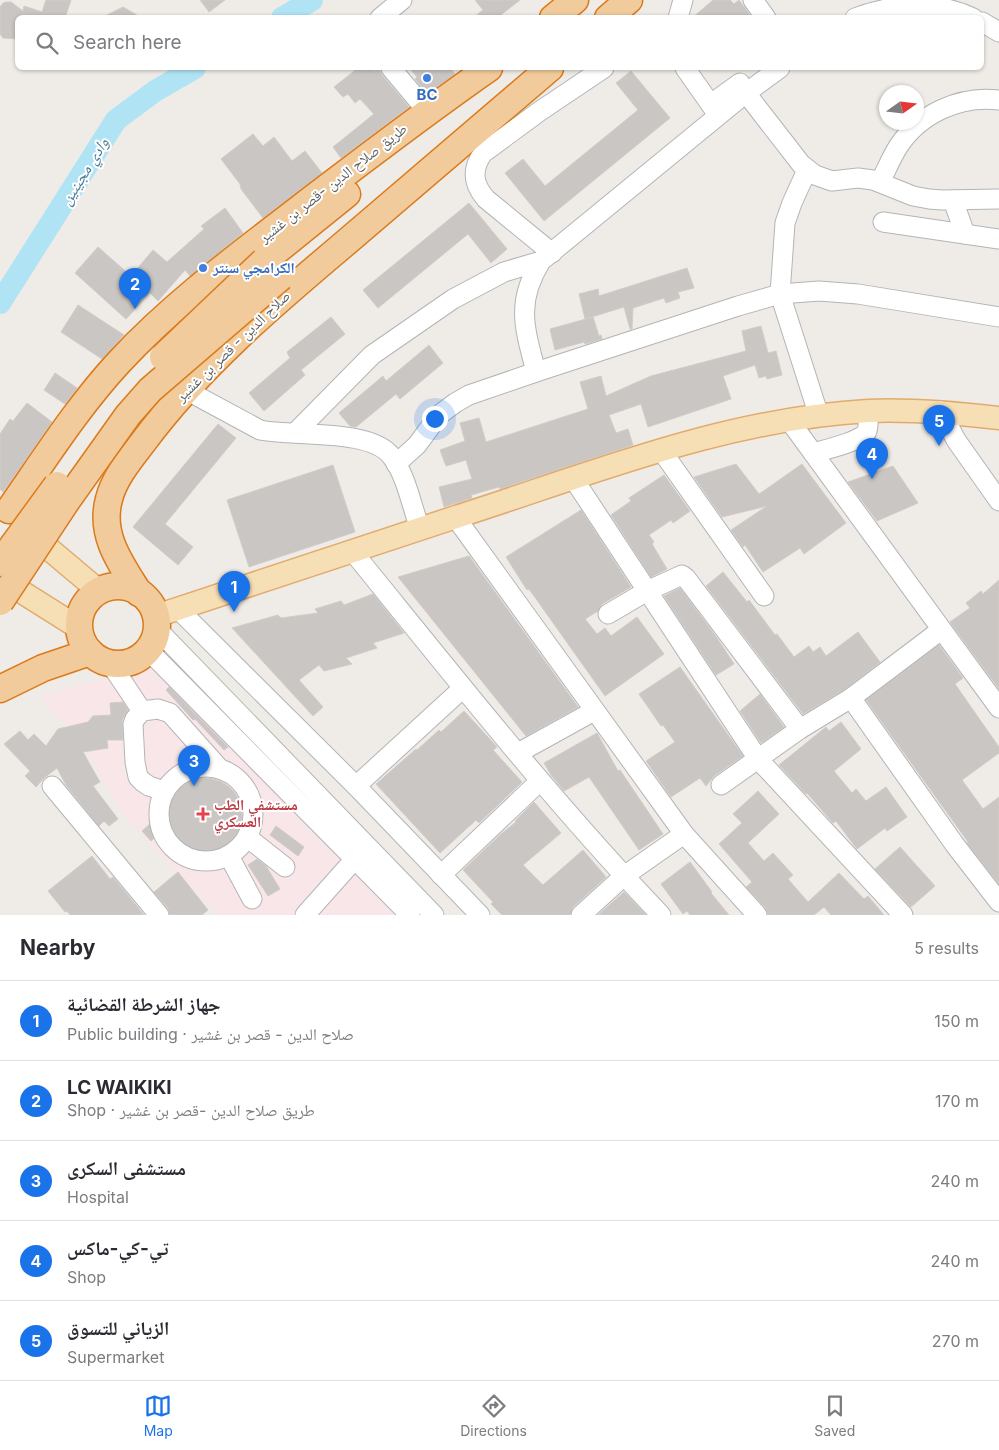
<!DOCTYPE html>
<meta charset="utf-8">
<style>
:root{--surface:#fff;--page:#f2f2f3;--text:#2b2b33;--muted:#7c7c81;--line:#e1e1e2;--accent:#1a73e8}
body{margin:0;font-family:Inter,"Noto Naskh Arabic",sans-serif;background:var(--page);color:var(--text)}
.compass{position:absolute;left:879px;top:85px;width:45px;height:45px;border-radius:50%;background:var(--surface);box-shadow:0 1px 4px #0004;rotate:76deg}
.you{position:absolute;left:434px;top:418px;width:18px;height:18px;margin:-12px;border:4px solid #fff;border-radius:50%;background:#1a73e8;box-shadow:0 0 0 8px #1a73e833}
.badge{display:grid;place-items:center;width:32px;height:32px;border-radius:50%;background:var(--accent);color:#fff;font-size:16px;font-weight:700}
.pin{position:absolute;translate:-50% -41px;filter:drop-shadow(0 1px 2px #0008)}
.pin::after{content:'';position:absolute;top:26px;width:18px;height:15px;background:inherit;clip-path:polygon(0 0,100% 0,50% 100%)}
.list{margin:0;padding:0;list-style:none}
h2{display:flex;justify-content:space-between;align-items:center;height:65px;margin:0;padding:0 20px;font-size:21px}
h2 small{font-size:16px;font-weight:400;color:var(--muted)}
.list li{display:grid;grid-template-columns:32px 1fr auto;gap:15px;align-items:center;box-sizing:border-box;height:80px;padding:0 20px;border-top:1px solid var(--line)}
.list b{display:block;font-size:19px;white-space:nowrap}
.list p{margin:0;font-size:16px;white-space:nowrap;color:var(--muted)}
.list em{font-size:16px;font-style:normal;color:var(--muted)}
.icon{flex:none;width:28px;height:28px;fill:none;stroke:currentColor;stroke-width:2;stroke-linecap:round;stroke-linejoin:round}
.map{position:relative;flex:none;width:999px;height:915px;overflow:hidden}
.search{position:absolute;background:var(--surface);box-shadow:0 1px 4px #0004;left:15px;right:15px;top:15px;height:55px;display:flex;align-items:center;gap:12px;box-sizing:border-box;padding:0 18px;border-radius:8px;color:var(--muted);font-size:19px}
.sheet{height:465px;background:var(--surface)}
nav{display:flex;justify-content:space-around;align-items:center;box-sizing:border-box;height:70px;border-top:1px solid var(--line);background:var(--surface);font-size:14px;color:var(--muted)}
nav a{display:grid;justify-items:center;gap:2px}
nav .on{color:var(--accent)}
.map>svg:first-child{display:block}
.medical{fill:#f9e6e8}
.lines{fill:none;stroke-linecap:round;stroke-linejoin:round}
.river{stroke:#b0e4f5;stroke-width:22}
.building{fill:#cac6c3;stroke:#d3ccc6}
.minor-casing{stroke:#b2b5b7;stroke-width:21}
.major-casing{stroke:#e2ab6d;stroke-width:25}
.highway-casing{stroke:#db7a1a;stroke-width:29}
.minor{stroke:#fff;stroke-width:19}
.major{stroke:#f6dfb5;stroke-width:22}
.highway{stroke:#f1cb9b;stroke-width:26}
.highway-bridge-casing{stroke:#db7a1a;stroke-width:29;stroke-linecap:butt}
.highway-bridge{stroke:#f1cb9b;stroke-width:26}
.shop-dot{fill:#3f7fe0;stroke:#fff;stroke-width:2}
.health-dot{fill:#e0444e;stroke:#fff;stroke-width:2}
.labels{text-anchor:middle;stroke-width:4;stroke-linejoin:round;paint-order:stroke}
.shop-label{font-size:15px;font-weight:bold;fill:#366cbe;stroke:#fff}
.street-label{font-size:15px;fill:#5e6365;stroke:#fff}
.health-label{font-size:15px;font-weight:bold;fill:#be3a42;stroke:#fff;text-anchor:start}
.water-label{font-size:16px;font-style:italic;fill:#477c96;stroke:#fff}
</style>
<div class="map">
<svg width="999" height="915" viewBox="0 0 999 915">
<rect width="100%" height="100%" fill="#efebe7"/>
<polygon class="medical" points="166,668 409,915 218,915 123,815 90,757 41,697 124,672"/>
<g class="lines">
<g class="river">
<polyline points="282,18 312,0"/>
<polyline points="0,303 116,120 155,91 195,68"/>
</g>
</g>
<g class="building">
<polygon points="46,0 71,0 65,18 18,18 18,39 3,38 0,34 0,7 3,3 6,2 11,2 23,11 24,6 42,12"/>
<polygon points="200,0 225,0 209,12"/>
<polygon points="475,0 520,0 497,18 473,18 483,10"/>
<polygon points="713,0 730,0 734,4 739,0 752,18 692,18"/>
<polygon points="123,7 142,18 101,18"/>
<polygon points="358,68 372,68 375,71 379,69 382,75 409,107 341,158 333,147 374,114 360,99 355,103 348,94 343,97 334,87"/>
<polygon points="409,68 450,68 455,74 427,94 415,79 417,77"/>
<polygon points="631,71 670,118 544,221 505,173 523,159 545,186 638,110 616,83"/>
<polygon points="253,134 263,146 274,137 292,161 305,151 322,173 263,218 241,189 240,184 221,159"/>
<polygon points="469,203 507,249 491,263 468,234 378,308 363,290"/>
<polygon points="225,208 243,233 190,276 185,270 158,301 150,293 126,319 75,273 98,247 131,276 153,250 167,262 204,229 201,226"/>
<polygon points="687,268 694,288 678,292 680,298 666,303 664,298 633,308 632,329 630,329 624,307 585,319 579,294 598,289 599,296"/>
<polygon points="78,305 124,335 102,359 61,332"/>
<polygon points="331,317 345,334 301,370 305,375 264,411 249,393 290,358 287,352"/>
<polygon points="593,317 599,336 601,335 602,339 585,344 584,342 555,350 550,329"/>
<polygon points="761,326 768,353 776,351 782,375 767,379 766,376 759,378 755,365 723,376 731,399 648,427 641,404 609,415 616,433 628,429 633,445 500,489 499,487 471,495 472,498 444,507 439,487 472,479 466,460 446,466 440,450 465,441 460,423 479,418 486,442 588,409 580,382 601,376 606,396 651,376 746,351 742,331"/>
<polygon points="429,345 443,363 400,399 396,394 356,427 350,426 339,413 383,376 386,381"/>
<polygon points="55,373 77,388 65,404 44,390"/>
<polygon points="27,403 52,422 3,492 0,489 0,434 10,419 13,421"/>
<polygon points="218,424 236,438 165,524 193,547 178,565 133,527"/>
<polygon points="736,464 759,494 802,464 846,523 804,554 800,548 763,572 745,545 743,547 731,530 767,506 722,517 694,477"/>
<polygon points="333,465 355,532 249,567 227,500"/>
<polygon points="893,466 918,503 877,521 848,482"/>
<polygon points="664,475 690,511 673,523 671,520 649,535 654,542 652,544 667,569 651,577 611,515 631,501 629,498"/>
<polygon points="581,510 631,587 602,604 598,611 585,619 597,634 605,628 611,636 637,617 664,654 605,696 529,589 527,590 506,557"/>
<polygon points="469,556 578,707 526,736 398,577"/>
<polygon points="723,572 747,602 749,600 775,635 777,634 794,657 809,646 813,652 820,647 826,656 858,632 880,662 845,689 803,714 706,586"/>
<polygon points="999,580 999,689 950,622 970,608 966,603 981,591 983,594"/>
<polygon points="680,588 717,638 734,664 716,675 664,596"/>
<polygon points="373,594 404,633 373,643 377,648 346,658 352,664 324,671 319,665 299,680 323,707 313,716 232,628 278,615 281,618 318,613 315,609 341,601 344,605"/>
<polygon points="939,645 963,678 955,684 999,747 999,753 962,780 983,809 999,797 999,884 967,843 968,842 866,700"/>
<polygon points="680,667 743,756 714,776 706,786 700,778 671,797 646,761 675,742 663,725 661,726 639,694"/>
<polygon points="169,687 228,747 224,750 195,719 193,720 166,690"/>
<polygon points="760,694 784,727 761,743 740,711"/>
<polygon points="123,702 128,710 122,720 123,740 107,740 108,748 83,752 100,782 93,786 118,819 109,826 104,821 99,826 66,785 57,768 44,778 36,787 25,776 30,771 4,744 20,731 28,740 34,734 46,746 58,729 88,722 93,716 111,715 110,703"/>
<polygon points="464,711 497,747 493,750 522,782 479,823 476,820 440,853 376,784 416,749 417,750 439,730 441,732"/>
<polygon points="841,722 861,749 834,771 852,793 856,789 866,801 886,787 907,817 887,831 885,828 857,849 836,821 833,823 807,793 806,794 779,765 826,727 829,731"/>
<polygon points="597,733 618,771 620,770 663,834 639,850 589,777 564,791 551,775 544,763"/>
<circle cx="205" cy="815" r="37"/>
<polygon points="758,791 779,814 748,843 764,861 773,853 793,875 788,879 808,902 839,873 864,899 868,896 884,915 831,915 824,907 814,915 768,915 765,907 746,887 752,882 719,844 742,823 733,814"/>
<polygon points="534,802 561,833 523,865 543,885 583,850 606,877 573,907 570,915 502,915 491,904 493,902 463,870 501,834 516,822 515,821"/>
<polygon points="152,822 161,832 151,841 142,831"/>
<polygon points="276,826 304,847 298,856 270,835"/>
<polygon points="900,847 935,886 911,907 875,869"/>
<polygon points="92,856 110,879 113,877 144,915 70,915 67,911 65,912 48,891"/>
<polygon points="257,859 266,866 280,889 268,896 248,865"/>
<polygon points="690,862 712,892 711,893 729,915 690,915 687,911 683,914 661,884"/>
<polygon points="178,872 208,910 202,915 170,915 168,908 154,892"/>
<polygon points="624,892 646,915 598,915"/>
</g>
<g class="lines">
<defs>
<g id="minor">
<polyline points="753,0 766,18"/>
<polyline points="380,18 402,0"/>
<polyline points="678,18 683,0"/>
<path d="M855,18C892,4 936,0 973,18"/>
<polyline points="982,22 999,32"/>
<polyline points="391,68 427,111"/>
<polyline points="685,68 718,115"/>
<polyline points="746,93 801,164 815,175 832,181 858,178 873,180 913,196 929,199 942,200 999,199"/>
<polyline points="711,104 740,83"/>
<polyline points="807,170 792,203 785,223 780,294 819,416"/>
<path d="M880,182C886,171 891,158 898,147C919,114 960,95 999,100"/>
<polyline points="953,200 965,234"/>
<polyline points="883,222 999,239"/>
<path d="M552,253L486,199C473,184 471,170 483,153L540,111L604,68"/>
<polyline points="536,372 738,306 780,294 819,291 858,294 999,317"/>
<path d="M186,390L260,430C293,437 372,428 392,457C406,475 412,507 420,529"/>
<polyline points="941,411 956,440 999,501"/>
<polyline points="789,420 999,708"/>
<polyline points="295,433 372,355 453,299 504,272 541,261"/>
<polyline points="661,450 764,596"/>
<path d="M813,453C824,450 863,441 867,431C869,425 868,417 868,411"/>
<path d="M396,464L417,445L439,415L455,403L469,395L536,372C525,329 515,303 541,261L746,93L780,68"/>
<polyline points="573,478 758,759 903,915"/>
<polyline points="456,518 684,834 757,915"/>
<path d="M353,552C453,675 551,800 661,915"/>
<polyline points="178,609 356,786 480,915"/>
<polyline points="608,614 647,591 682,575 686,578 800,729"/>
<polyline points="156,628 434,915"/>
<polyline points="148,650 410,915"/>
<polyline points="110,663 142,711"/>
<polyline points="851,698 955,845 999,902"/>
<polyline points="518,753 594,711"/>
<circle cx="206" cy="814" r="47"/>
<polyline points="721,785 800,729 851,698 941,630"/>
<polyline points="52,786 159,915"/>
<polyline points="356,786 463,688"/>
<polyline points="164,791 149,786 143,782 138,777 135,762 133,724 135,719 142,711 158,709 170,713 220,769"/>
<polyline points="247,837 285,867"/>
<polyline points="229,856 252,899"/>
<polyline points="441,875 540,781"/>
<polyline points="305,915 362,851"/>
<polyline points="581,915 624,876 684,834"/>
</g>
<g id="major">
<polyline points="42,543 99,591"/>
<polyline points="6,582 79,628"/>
<path d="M156,616C256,583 356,550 456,517C591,474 724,419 868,411C912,409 955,413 999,418"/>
</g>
<g id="highway">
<polyline points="553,18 575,0"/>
<polyline points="608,18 629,0"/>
<polyline points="264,261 347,194"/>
<path d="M9,510C44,460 78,406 120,361C172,305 234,259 295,212C359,163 423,114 489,68"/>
<circle cx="118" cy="625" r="39"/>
<path d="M139,593C121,564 99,535 109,499C114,478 131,458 144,441C199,367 273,304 343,245C412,186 481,127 550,68"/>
<polyline points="0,689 43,668 90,652"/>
</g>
</defs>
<use href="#minor" class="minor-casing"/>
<use href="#major" class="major-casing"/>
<use href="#highway" class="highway-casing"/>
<use href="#minor" class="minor"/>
<use href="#major" class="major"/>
<use href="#highway" class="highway"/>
<defs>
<g id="highway-bridge">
<polyline points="163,357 264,261"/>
<polyline points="0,563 57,485"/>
<polyline points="0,602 66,502 128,415 150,390 281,277"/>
</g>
</defs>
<use href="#highway-bridge" class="highway-bridge-casing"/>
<use href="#highway-bridge" class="highway-bridge"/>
</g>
<g class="shop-dot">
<circle cx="427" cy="78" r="5"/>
<circle cx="203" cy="268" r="5"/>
</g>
<path class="health-dot" d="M200.5 806.5h5v5h5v5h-5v5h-5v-5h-5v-5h5z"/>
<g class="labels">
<g class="shop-label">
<text x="427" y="100">BC</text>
<text x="213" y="273" text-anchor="start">الكرامجي سنتر</text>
</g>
<g class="street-label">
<text transform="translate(333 183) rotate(-38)" y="5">طريق صلاح الدين -قصر بن غشير</text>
<text transform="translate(233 346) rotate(-44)" y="5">صلاح الدين - قصر بن غشير</text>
</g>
<g class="health-label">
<text x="214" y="810">مستشفي الطب<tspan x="214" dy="17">العسكري</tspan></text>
</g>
<g class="water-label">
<text transform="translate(84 171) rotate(-58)" y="6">وادي مجينين</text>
</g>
</g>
</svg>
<svg class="compass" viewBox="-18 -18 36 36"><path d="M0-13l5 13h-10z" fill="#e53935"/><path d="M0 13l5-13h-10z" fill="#7c7c81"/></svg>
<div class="you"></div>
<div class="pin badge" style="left:234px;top:612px">1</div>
<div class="pin badge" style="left:135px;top:309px">2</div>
<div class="pin badge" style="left:194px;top:786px">3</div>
<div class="pin badge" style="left:872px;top:479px">4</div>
<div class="pin badge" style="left:939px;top:446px">5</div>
<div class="search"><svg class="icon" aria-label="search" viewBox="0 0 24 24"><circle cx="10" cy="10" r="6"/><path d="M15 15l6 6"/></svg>Search here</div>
</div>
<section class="sheet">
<h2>Nearby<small>5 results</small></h2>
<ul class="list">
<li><span class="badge">1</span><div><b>جهاز الشرطة القضائية</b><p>Public building · صلاح الدين - قصر بن غشير</p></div><em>150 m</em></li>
<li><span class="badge">2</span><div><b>LC WAIKIKI</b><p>Shop · طريق صلاح الدين -قصر بن غشير</p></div><em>170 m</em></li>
<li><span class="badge">3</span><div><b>مستشفى السكرى</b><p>Hospital</p></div><em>240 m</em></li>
<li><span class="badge">4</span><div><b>تي-كي-ماكس</b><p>Shop</p></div><em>240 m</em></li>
<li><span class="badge">5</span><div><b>الزياني للتسوق</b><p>Supermarket</p></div><em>270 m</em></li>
</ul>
</section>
<nav>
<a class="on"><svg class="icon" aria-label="map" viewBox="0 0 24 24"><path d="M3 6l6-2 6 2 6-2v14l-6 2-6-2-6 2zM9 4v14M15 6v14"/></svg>Map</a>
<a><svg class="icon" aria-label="directions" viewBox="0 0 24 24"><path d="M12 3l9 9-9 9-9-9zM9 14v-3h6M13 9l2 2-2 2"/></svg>Directions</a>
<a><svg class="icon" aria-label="saved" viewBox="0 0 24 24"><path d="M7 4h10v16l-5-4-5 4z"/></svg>Saved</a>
</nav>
